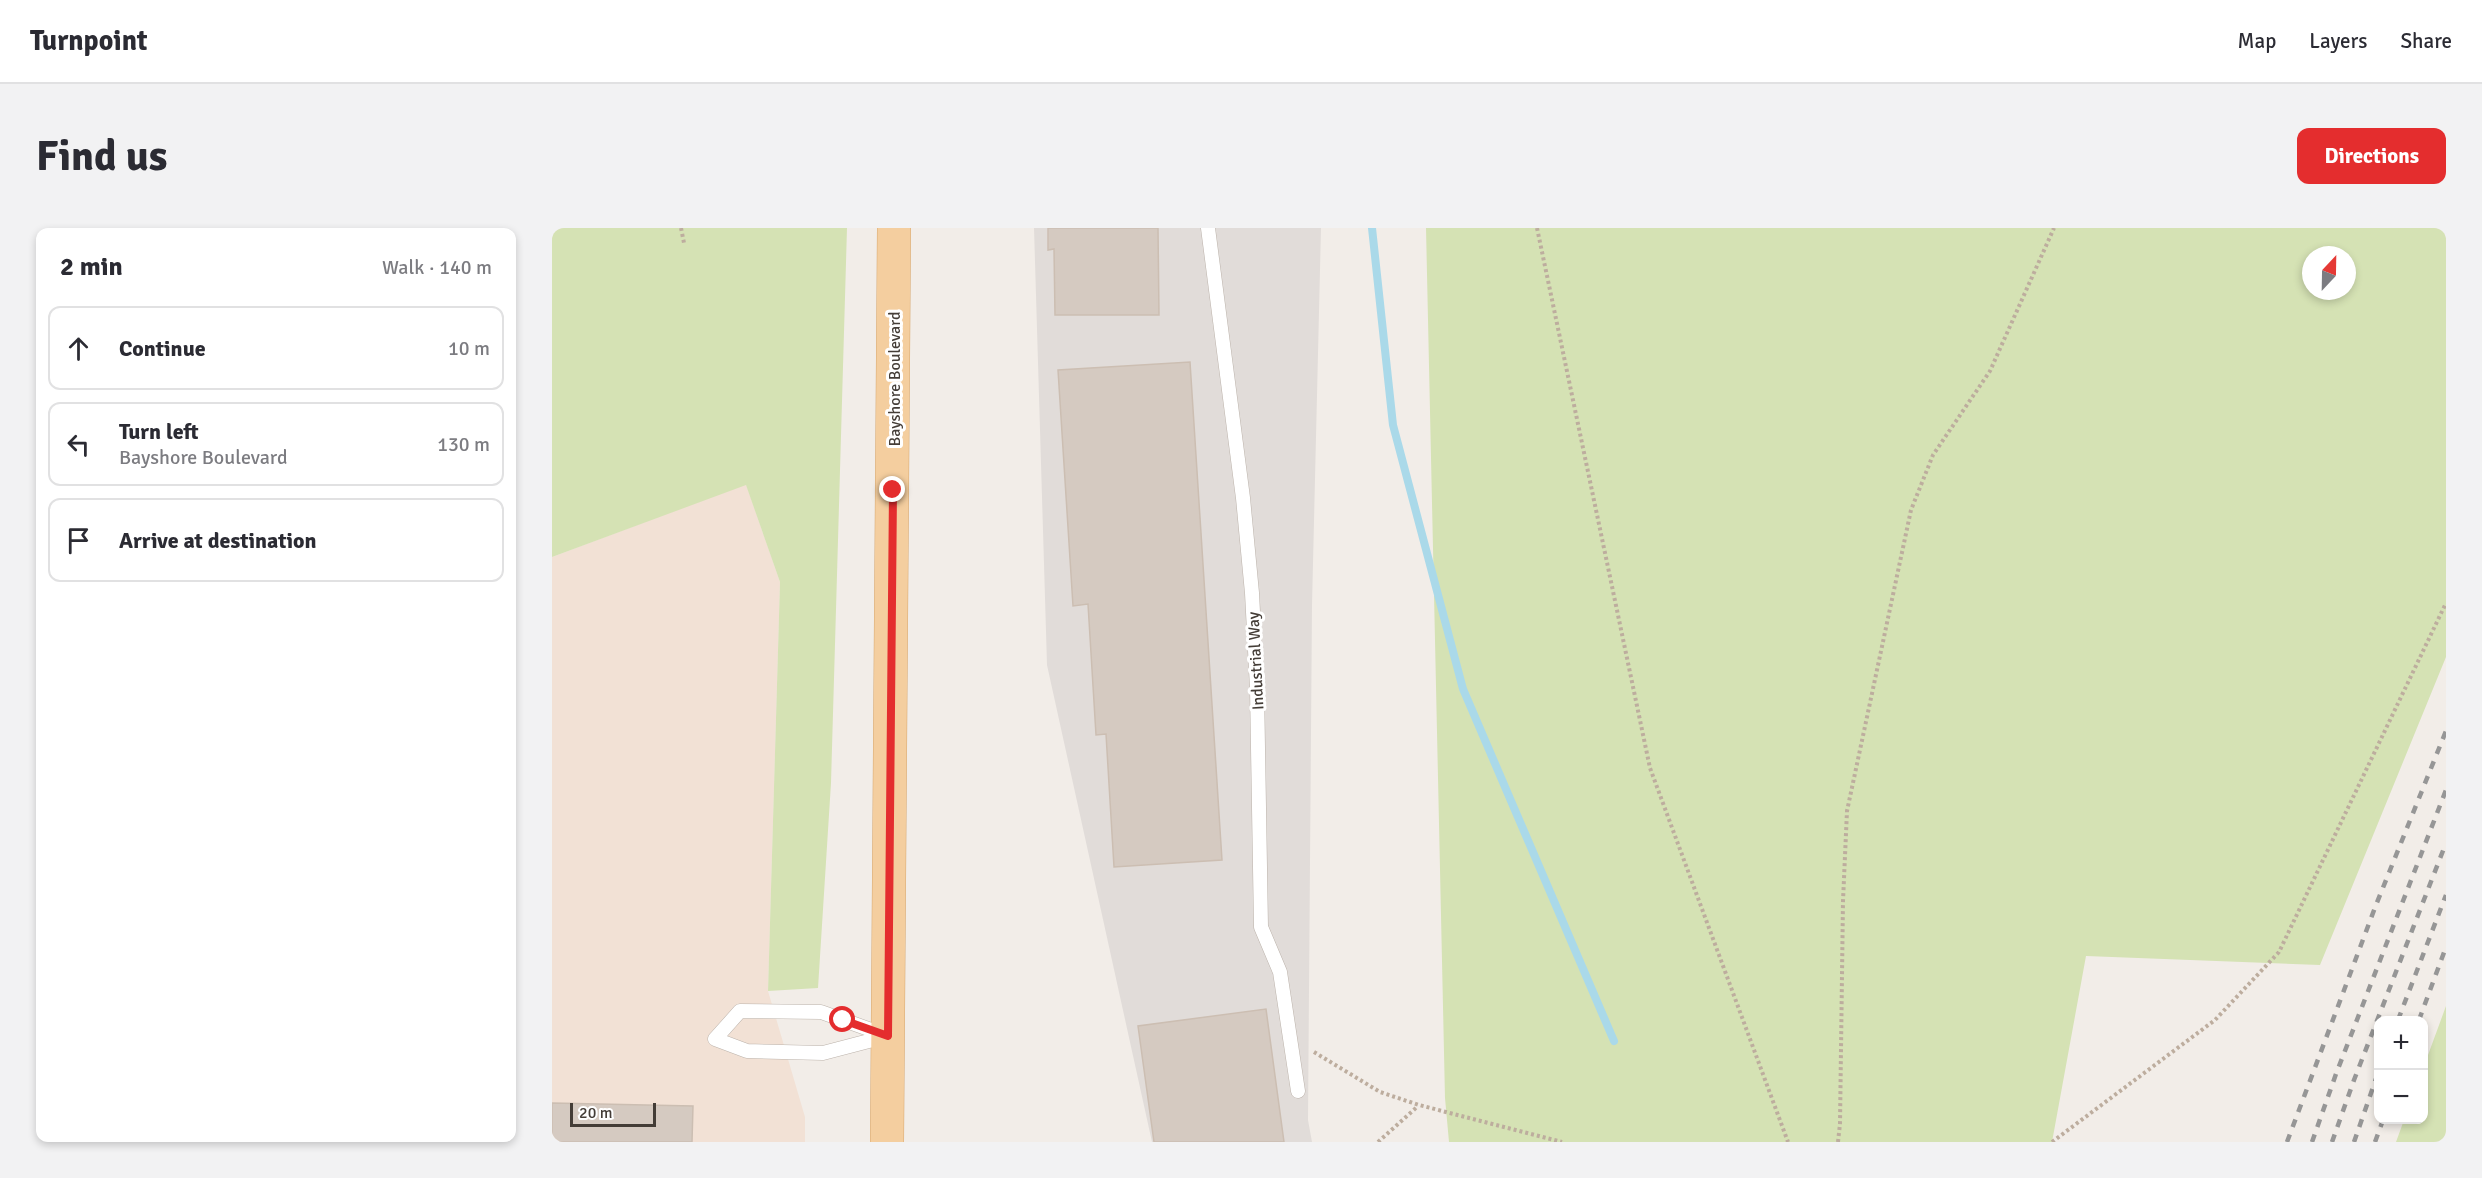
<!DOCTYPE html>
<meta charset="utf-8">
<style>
:root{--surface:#fff;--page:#f2f2f3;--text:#2b2b33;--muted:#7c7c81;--line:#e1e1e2;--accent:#e42d2e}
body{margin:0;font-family:Signika,sans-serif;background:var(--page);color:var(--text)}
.controls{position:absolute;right:18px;bottom:18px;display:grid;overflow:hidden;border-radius:12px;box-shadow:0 3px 9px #0003}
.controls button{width:54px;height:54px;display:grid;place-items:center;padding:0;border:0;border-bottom:2px solid var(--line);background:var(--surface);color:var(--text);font:30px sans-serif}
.compass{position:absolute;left:1750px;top:18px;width:54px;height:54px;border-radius:50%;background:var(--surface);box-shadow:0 3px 9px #0003;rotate:22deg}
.scale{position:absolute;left:18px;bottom:15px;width:86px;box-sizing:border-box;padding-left:6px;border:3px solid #443d37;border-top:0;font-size:16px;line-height:21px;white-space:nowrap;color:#443d37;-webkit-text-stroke:4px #fff;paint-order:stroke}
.stop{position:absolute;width:18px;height:18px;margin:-14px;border:4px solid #e42d2e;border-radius:50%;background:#fff}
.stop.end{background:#e42d2e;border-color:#fff;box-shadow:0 2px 6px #0008}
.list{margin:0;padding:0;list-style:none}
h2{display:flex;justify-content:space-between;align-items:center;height:78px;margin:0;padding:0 24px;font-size:26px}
h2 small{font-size:20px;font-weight:400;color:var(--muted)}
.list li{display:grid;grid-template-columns:39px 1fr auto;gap:18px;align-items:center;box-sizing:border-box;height:84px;margin:0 12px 12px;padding:0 12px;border:2px solid var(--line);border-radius:12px}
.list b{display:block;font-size:22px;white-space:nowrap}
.list p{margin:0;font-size:20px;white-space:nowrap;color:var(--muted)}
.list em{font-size:20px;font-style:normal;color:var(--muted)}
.icon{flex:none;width:33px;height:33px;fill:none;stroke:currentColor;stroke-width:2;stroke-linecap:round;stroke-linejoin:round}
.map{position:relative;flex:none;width:1894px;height:914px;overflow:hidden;border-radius:12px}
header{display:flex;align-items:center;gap:36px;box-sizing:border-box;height:84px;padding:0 30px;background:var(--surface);border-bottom:2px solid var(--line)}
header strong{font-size:28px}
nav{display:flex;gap:33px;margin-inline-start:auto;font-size:21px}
.intro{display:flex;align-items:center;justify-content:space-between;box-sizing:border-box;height:144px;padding:0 36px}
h1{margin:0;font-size:42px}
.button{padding:15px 27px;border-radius:12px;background:var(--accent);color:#fff;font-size:21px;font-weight:700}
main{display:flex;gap:36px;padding:0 36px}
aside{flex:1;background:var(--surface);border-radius:12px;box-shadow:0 3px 9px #0003}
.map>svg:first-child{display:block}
.commercial{fill:#f2e1d5}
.industrial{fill:#e1dcd9}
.green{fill:#d5e2b4;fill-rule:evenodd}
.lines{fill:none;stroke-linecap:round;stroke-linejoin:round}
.stream{stroke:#aad9e9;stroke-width:8}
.building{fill:#d5cac1;stroke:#ccbeb2;stroke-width:1.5}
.lane-casing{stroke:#bcb3ab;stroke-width:15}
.primary-casing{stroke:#d7a870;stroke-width:34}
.path{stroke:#bdad9e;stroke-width:4;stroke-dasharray:3 3;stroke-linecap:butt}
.lane{stroke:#fff;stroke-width:14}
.primary{stroke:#f4ce9f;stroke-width:33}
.rail{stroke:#969696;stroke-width:4.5;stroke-dasharray:8 8;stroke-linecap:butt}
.route{stroke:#e42d2e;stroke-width:8}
.labels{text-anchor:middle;stroke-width:6;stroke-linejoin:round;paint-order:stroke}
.street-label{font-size:16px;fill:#443d37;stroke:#fff}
</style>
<header>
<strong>Turnpoint</strong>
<nav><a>Map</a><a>Layers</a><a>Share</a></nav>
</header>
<div class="intro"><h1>Find us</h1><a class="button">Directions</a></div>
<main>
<aside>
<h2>2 min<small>Walk · 140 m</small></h2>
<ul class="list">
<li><svg class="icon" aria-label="ahead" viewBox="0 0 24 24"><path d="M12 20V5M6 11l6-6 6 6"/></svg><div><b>Continue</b></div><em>10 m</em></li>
<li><svg class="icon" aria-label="left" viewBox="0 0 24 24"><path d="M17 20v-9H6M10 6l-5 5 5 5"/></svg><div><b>Turn left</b><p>Bayshore Boulevard</p></div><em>130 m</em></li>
<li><svg class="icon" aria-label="arrive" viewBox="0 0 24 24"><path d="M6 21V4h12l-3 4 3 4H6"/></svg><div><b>Arrive at destination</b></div></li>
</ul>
</aside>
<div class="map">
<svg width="1894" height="914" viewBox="0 0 1894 914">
<rect width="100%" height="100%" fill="#f2ede8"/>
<polygon class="commercial" points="194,256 228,354 216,763 253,889 253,914 0,914 0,329"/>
<polygon class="industrial" points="482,0 769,0 760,377 756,892 760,914 600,914 495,437"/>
<g class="green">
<polygon points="0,0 295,0 279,555 266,760 216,763 228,354 194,257 0,329"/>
<path d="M874,0H1894V429L1768,737L1534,728L1500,914H897L893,870ZM1759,27H1795V63H1759Z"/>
<polygon points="1894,778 1894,914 1844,914 1852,892 1872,892 1872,838"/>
</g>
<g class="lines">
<polyline class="stream" points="820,0 841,197 911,461 1062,813"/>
</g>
<g class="building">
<polygon points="496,0 606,0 607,87 503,87 502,21 496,22"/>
<polygon points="638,134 670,632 562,639 554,506 544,507 536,376 521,378 506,142"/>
<polygon points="714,781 732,914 602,914 586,798"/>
<polygon points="0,875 141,878 140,914 0,914"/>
</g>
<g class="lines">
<defs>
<g id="lane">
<polyline points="656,0 691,270 700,365 705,460 709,699 728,744 746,863"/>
<polygon points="188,783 269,784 336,808 271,825 195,823 163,811"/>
</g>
<polyline id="primary" points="335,914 342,0"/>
</defs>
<use href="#lane" class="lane-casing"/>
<use href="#primary" class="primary-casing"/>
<g class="path">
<polyline points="129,0 132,15"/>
<polyline points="985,0 1098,540 1236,914"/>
<polyline points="762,824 828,864 867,877 1010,914"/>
<polyline points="826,914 866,878"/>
<polyline points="1286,914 1288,896 1291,673 1295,583 1359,282 1381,227 1438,143 1502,0"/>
<polyline points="1500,914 1663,792 1727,724 1894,375"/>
</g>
<use href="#lane" class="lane"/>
<use href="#primary" class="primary"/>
<g class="rail">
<polyline points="1846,792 1894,667"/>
<polyline points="1867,792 1894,719"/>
<polyline points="1735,914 1824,677 1894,503"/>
<polyline points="1760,914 1784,846 1894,562"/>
<polyline points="1780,914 1802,852 1894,615"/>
<polyline points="1802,914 1826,845"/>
<polyline points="1823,914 1831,892"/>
</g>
</g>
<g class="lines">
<polyline class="route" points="291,792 336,808 341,262"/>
</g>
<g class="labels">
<g class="street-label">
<text transform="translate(342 151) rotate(-90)" y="6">Bayshore Boulevard</text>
<text transform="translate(703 433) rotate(-93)" y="6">Industrial Way</text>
</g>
</g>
</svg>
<div class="controls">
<button>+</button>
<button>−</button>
</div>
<svg class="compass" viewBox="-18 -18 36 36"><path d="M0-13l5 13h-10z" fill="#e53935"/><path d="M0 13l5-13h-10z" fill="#7c7c81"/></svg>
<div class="scale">20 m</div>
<div class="stop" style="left:291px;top:792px"></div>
<div class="stop end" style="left:341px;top:262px"></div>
</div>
</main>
